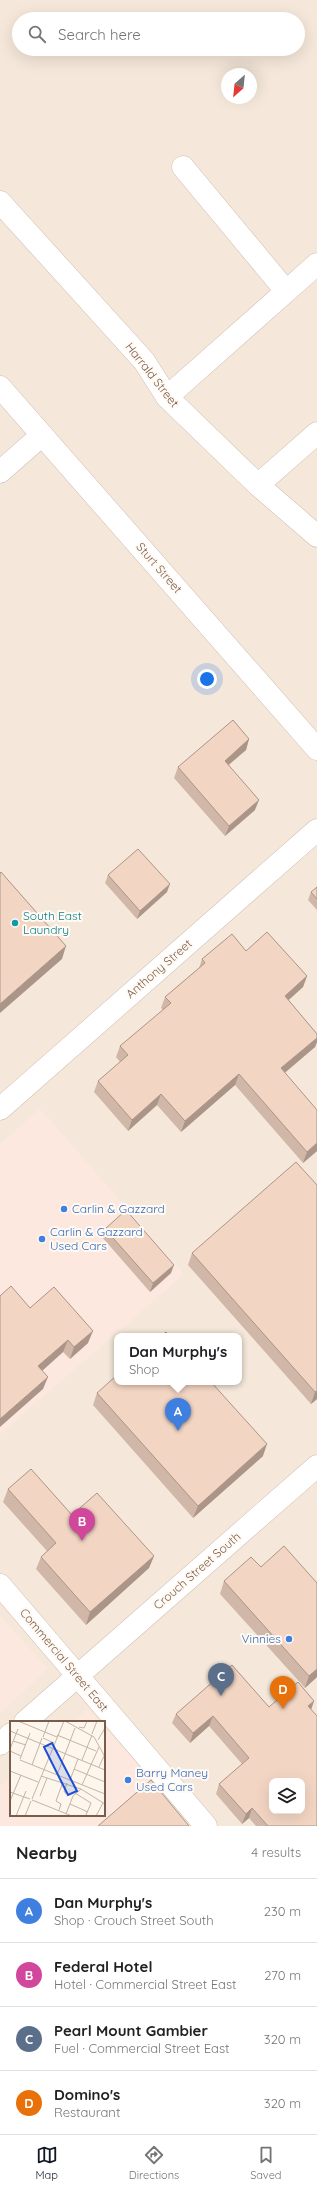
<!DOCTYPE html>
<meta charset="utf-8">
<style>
:root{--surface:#fff;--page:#f6f6f6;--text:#202124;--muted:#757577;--line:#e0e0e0;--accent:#111827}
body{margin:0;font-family:Quicksand,sans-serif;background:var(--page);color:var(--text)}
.controls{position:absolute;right:12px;bottom:12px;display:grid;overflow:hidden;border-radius:8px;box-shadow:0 4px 16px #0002}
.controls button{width:36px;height:36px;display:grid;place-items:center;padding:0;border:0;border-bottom:1px solid var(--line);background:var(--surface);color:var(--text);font:20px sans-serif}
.compass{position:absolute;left:221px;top:68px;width:36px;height:36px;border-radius:50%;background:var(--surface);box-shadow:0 4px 16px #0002;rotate:207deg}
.you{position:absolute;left:207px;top:679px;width:14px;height:14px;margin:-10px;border:3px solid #fff;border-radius:50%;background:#1a73e8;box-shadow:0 0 0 6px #1a73e833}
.badge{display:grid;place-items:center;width:26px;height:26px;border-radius:50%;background:var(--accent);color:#fff;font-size:13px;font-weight:700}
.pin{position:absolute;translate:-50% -33px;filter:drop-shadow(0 1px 2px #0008)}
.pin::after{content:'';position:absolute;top:21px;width:14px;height:12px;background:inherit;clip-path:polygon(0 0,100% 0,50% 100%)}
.popup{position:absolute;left:114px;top:1333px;width:128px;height:52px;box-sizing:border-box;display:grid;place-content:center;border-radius:8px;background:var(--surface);filter:drop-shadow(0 1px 3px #0005);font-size:13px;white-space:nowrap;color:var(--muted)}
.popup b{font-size:15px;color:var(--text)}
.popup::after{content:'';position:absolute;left:50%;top:100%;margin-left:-8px;border:8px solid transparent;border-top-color:var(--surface)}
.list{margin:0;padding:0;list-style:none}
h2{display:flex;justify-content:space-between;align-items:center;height:52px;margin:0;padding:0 16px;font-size:17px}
h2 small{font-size:13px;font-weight:400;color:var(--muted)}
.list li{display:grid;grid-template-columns:26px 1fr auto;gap:12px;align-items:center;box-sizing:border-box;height:64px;padding:0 16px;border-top:1px solid var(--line)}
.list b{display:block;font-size:15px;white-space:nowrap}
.list p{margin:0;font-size:13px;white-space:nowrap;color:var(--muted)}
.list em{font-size:13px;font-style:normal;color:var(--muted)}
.icon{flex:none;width:22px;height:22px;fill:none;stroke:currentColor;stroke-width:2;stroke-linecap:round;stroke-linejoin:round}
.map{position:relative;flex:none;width:317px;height:1826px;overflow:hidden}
.search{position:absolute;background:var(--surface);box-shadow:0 4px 16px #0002;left:12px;right:12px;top:12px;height:44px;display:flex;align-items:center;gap:10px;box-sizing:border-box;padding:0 14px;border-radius:22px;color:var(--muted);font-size:15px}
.sheet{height:308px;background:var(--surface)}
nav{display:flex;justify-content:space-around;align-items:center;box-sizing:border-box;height:56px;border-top:1px solid var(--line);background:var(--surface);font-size:11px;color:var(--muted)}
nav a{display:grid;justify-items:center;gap:2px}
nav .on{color:var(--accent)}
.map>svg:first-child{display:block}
.residential{fill:#f5e8da;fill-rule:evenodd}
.commercial{fill:#fde8e0}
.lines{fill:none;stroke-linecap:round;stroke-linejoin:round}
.minor-casing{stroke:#d1beb0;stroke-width:23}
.minor{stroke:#fff;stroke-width:22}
.wall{fill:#d1b7a8}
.shaded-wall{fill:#aa9588}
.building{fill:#f3d5c3;stroke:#aa9588;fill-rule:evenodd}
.culture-dot{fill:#0f9aa8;stroke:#fffaf3;stroke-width:1.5}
.shop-dot{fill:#3f7fe0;stroke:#fffaf3;stroke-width:1.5}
.labels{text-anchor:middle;stroke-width:4;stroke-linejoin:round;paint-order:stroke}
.street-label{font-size:12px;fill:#7a5c4d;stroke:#fffaf3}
.culture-label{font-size:12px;fill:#0d838f;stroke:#fffaf3;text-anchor:start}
.shop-label{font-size:12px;fill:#366cbe;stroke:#fffaf3;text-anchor:start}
.inset-road{fill:none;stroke:#c5b3a7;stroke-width:1}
.view{fill:#1d4ed8;fill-opacity:0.15;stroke:#1d4ed8;stroke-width:2}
.inset-edge{fill:none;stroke:#7a5c4d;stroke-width:2}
</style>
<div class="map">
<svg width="317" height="1826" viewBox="0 0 317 1826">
<rect width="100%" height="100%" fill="#fdf6ec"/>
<path class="residential" d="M0,0H317V1826H0ZM19,19H298V49H19ZM227,74H251V98H227ZM117,1336H239V1382H117ZM11,1722H104V1815H11ZM272,1781H302V1811H272Z"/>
<g class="commercial">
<polygon points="40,1109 184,1274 0,1434 0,1144"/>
<polygon points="0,1616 48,1669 0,1713"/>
<polygon points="87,1709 99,1722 72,1722"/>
<polygon points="104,1728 156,1784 106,1826 0,1826 0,1786 11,1776 11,1815 104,1815"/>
</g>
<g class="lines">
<defs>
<g id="minor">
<polyline points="183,167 286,291"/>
<polyline points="0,202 144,361 167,397 258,485 317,536"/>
<polyline points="0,387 317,749"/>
<polyline points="167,397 317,264"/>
<polyline points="0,472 42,435"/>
<polyline points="258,485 317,433"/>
<polyline points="0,1109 317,830"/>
<polyline points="0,1585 206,1826"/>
<polyline points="25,1722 317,1466"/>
<polyline points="0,1744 11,1734"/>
</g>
</defs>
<use href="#minor" class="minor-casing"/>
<use href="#minor" class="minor"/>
</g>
<g class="wall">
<polygon points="249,739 246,750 229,765 255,810 225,836 174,778 178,767"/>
<polygon points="108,875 167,892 137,919 105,883"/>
<polygon points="317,887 317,910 308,900 311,892"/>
<polygon points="246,951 307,976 303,987 288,1000 317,1034 317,1042 315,1047 285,1073 317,1151 303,1163 235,1085 181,1132 157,1105 128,1131 94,1092 98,1081 120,1062 116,1057 120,1046 163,1010 161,1008 165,997 199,968 202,959"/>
<polygon points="317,1185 317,1399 311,1404 188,1265 192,1253"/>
<polygon points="105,1229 171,1273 150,1292 102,1237"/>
<polygon points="30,1308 88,1343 70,1359 63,1352 42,1371 43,1389"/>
<polygon points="97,1393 263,1456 193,1518 93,1405"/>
<polygon points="8,1489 72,1515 154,1556 149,1568 86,1625 36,1569 41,1557 47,1551 3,1502"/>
<polygon points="261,1567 317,1583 317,1677 305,1688 220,1594 224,1581"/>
<polygon points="314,1701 311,1709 317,1826 256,1826 249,1818 242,1824 216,1794 219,1784 242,1764 209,1726 190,1743 172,1723 176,1714 269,1707"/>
</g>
<g class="shaded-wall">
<polygon points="249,739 246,750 221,771 225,761"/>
<polygon points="259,800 255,810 225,836 229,826"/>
<polygon points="170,884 167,892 137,919 140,911"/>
<polygon points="66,946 62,959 0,1013 0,1004"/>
<polygon points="307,976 303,987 281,1007 285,996"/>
<polygon points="317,1038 317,1042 315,1047 277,1079 281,1068"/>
<polygon points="239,1074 235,1085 181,1132 185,1121"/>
<polygon points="161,1094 157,1105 128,1131 132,1120"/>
<polygon points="317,1143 317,1151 303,1163 307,1152"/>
<polygon points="174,1265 171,1273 150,1292 153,1283"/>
<polygon points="93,1331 88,1343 70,1359 74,1347"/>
<polygon points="68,1340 63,1352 34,1378 38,1366"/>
<polygon points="48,1377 43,1389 0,1427 0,1419"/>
<polygon points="317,1391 317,1399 311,1404 315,1392"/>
<polygon points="267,1444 263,1456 193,1518 198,1506"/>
<polygon points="154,1556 149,1568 86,1625 90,1612"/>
<polygon points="317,1669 317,1677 305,1688 309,1676"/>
<polygon points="314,1701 311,1710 308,1706"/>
<polygon points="213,1716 209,1726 190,1743 193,1733"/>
<polygon points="252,1808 249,1818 242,1824 246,1814"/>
</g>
<g class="building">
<polygon points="233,720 249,739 225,761 259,800 229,826 178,767"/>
<polygon points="138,849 170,884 140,911 108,875"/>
<polygon points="1,872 66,946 0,1004 0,873"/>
<polygon points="317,887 317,899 311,892"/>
<polygon points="267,932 307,976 285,996 317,1034 317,1038 281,1068 317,1110 317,1143 307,1152 239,1074 185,1121 161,1094 132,1120 98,1081 128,1055 120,1046 171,1003 165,997 205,963 202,959 232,934 246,951"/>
<polygon points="296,1162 317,1185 317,1391 315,1392 192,1253"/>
<polygon points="126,1210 174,1265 153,1283 105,1229"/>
<polygon points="11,1286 30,1308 54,1287 93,1331 74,1347 68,1340 38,1366 48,1377 0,1419 0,1296"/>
<polygon points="166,1332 170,1336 161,1336"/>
<polygon points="117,1375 117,1382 211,1382 267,1444 198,1506 97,1393"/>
<polygon points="31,1469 72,1515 97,1493 154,1556 90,1612 41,1557 56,1543 8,1489"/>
<polygon points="284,1546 317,1583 317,1669 309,1676 224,1581 251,1557 261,1567"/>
<path d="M232,1665L269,1707L298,1682L314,1701L308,1706L317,1716V1826H268L252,1808L246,1814L219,1784L249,1758L213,1716L193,1733L176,1714ZM272,1781H302V1811H272Z"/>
<polygon points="151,1780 189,1826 98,1826"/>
</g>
<circle class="culture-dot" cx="15" cy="923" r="4"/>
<g class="shop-dot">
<circle cx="64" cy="1209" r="4"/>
<circle cx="42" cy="1239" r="4"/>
<circle cx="289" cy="1639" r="4"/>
<circle cx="128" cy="1780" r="4"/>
</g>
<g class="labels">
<g class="street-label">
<text transform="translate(152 375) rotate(52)" y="4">Harrald Street</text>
<text transform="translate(159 568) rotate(49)" y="4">Sturt Street</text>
<text transform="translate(159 969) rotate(-41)" y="4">Anthony Street</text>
<text transform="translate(197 1571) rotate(-41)" y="4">Crouch Street South</text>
<text transform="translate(64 1660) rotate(50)" y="4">Commercial Street East</text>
</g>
<g class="culture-label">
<text x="23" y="920">South East<tspan x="23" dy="14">Laundry</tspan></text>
</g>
<g class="shop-label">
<text x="72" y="1213">Carlin &amp; Gazzard</text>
<text x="50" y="1236">Carlin &amp; Gazzard<tspan x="50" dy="14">Used Cars</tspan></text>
<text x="281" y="1643" text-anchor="end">Vinnies</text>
<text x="136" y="1777">Barry Maney<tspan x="136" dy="14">Used Cars</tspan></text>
</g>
</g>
<g transform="translate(10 1721)">
<rect width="95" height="95" fill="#fdf6ec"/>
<path class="inset-road" d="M8,0L47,16M55,0L84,16L95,36M69,6L74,7L77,0M0,10L95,49M82,13L87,0M47,14L86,30M33,16L39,0M33,17L44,22M88,19L95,7M3,20L16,24M0,28L8,8M0,30L11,35M10,38L20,12M10,39L95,73M72,39L82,14M22,44L32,17M89,46L94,35M64,48L95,61M0,50L28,61M47,54L65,7M31,55L71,68L95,83M60,59L68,38M72,64L89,26M0,71L20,78M65,72L81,82L76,94M56,73L54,70L57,62M30,75L37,57M22,78L54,0M22,79L62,95M0,80L11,54M60,83L78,91M49,89L51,83L46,80L53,61M56,93L63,75L71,68M6,95L16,70M15,95L21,80M86,95L93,82"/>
<path class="view" d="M42,22L67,70L58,74L34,26Z"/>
<rect width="95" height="95" class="inset-edge"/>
</g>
</svg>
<div class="controls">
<button><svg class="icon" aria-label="layers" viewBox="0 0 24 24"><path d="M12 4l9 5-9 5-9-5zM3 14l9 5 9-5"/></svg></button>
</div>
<svg class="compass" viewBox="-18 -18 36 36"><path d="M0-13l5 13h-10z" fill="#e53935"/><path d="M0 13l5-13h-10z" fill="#757577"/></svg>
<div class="you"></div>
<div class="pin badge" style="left:178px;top:1431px;background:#3f7fe0">A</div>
<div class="popup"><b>Dan Murphy's</b>Shop</div>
<div class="pin badge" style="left:82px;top:1541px;background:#d1479c">B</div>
<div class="pin badge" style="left:221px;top:1696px;background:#5c6f8a">C</div>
<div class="pin badge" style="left:283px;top:1709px;background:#e8710a">D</div>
<div class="search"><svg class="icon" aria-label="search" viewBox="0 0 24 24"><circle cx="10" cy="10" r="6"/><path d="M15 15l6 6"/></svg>Search here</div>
</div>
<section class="sheet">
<h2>Nearby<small>4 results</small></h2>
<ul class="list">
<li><span class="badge" style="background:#3f7fe0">A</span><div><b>Dan Murphy's</b><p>Shop · Crouch Street South</p></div><em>230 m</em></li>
<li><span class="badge" style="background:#d1479c">B</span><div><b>Federal Hotel</b><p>Hotel · Commercial Street East</p></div><em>270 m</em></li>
<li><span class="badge" style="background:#5c6f8a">C</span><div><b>Pearl Mount Gambier</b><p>Fuel · Commercial Street East</p></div><em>320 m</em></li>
<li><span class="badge" style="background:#e8710a">D</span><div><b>Domino's</b><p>Restaurant</p></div><em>320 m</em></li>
</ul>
</section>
<nav>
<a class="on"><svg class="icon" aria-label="map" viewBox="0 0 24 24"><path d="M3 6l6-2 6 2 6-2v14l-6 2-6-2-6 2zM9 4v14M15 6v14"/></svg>Map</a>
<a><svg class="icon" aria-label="directions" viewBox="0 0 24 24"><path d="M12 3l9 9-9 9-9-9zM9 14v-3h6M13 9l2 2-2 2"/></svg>Directions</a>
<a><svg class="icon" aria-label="saved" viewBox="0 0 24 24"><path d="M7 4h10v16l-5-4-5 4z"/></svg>Saved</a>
</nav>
